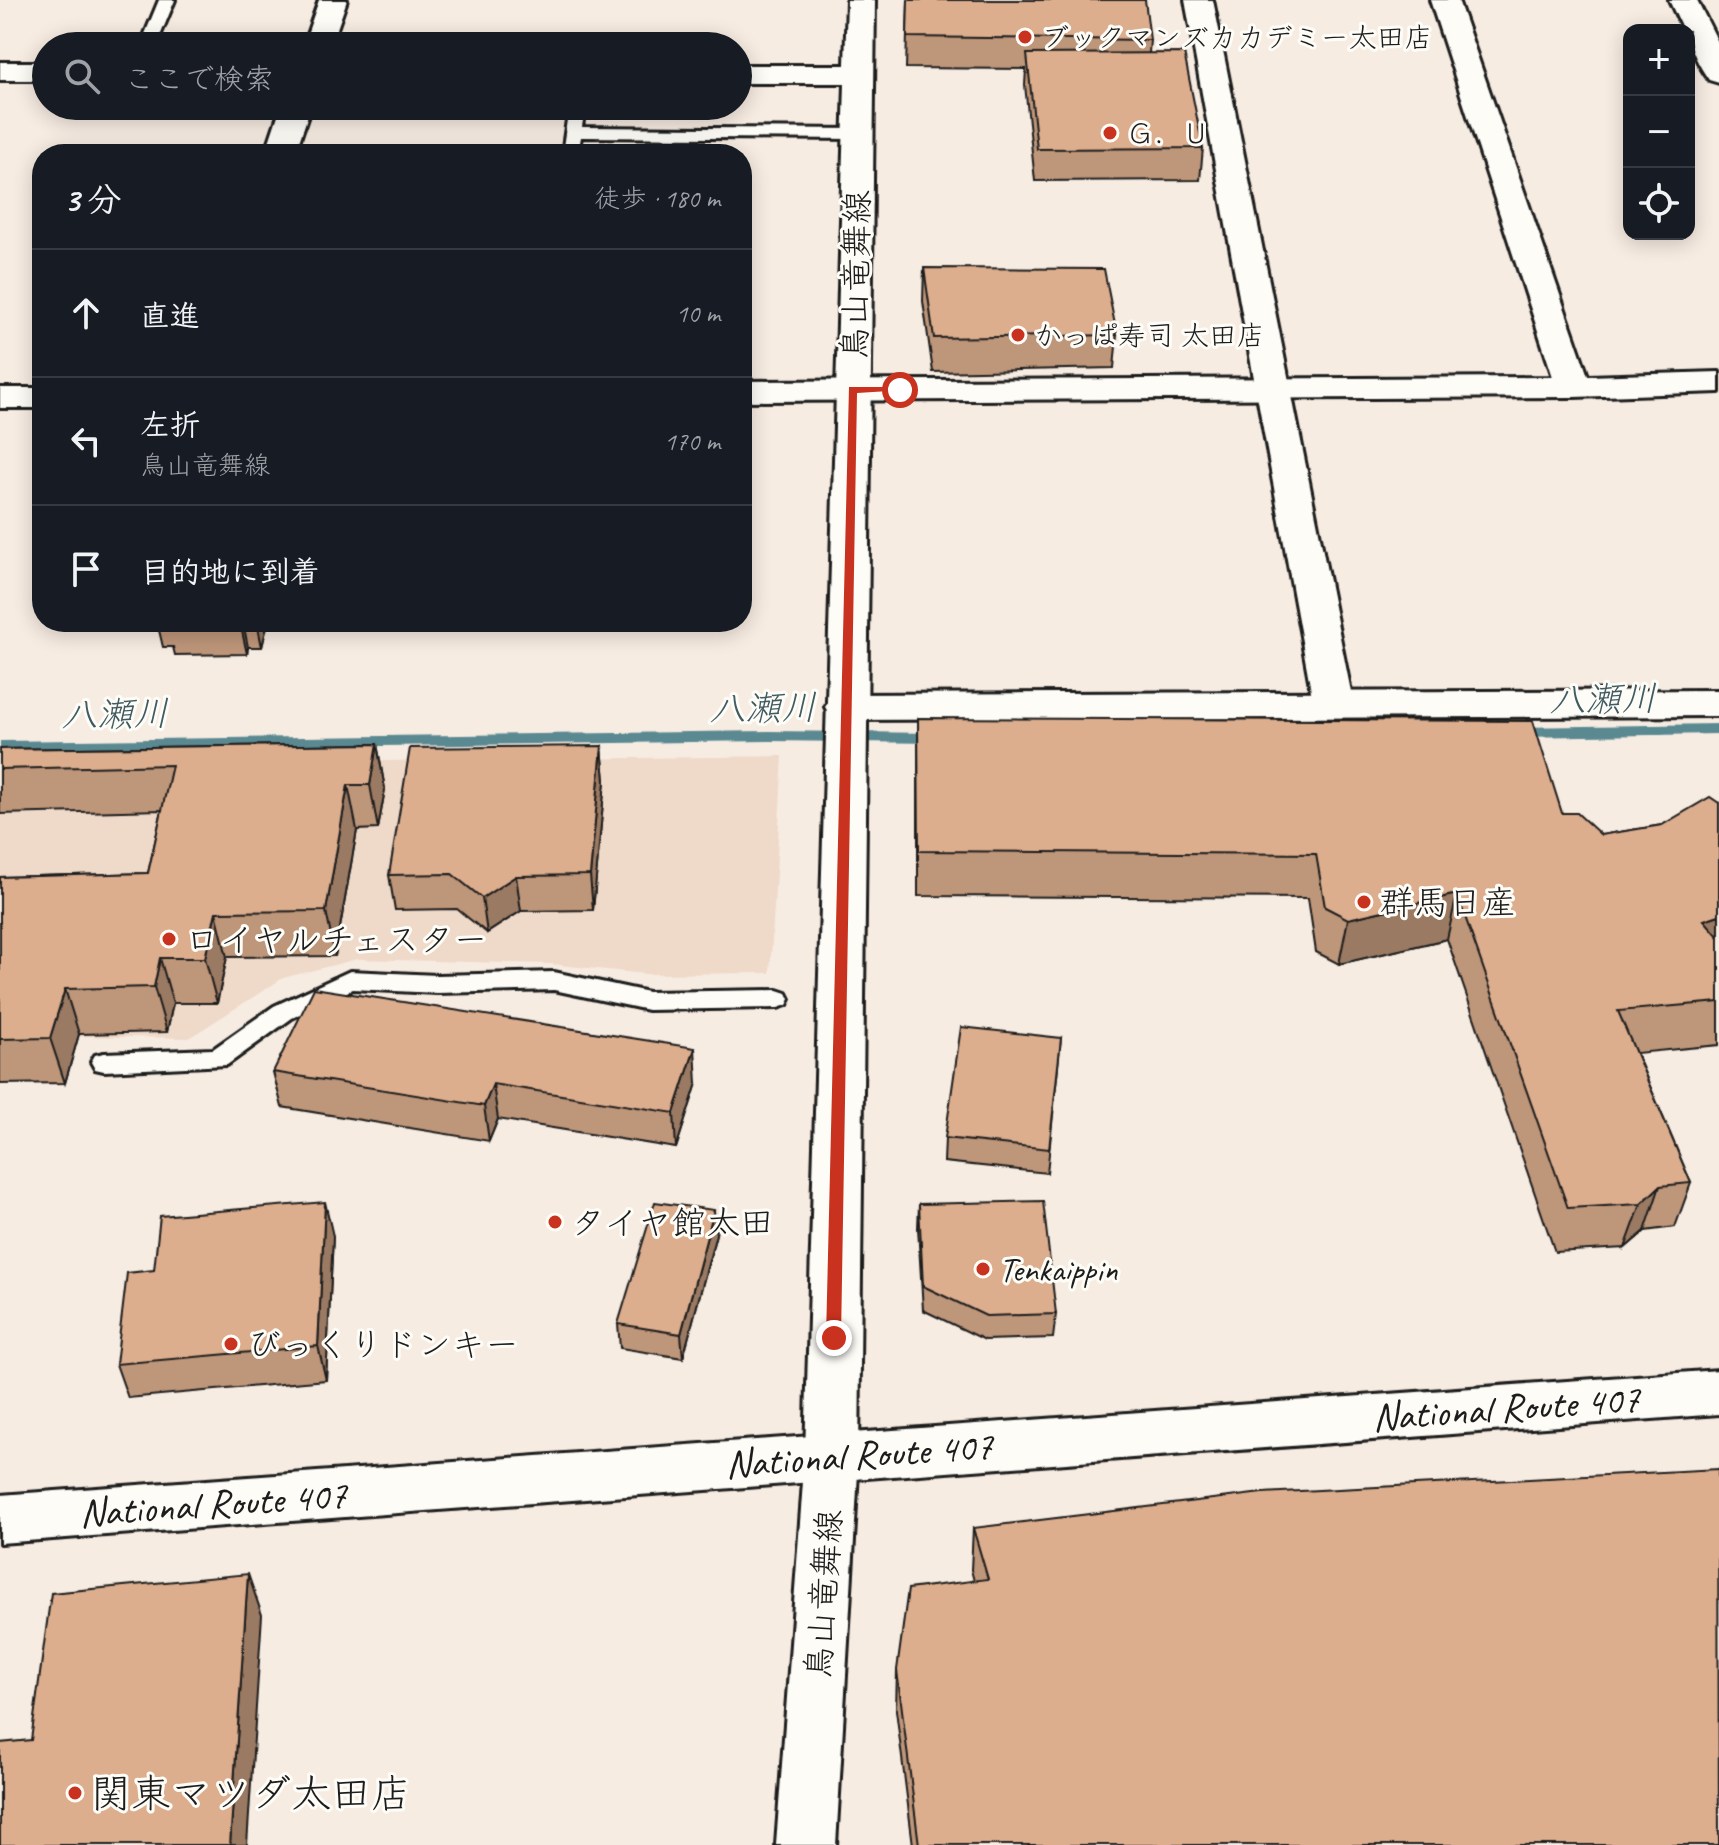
<!DOCTYPE html>
<html lang="ja">
<meta charset="utf-8">
<style>
:root{--surface:#171b24;--page:#20242c;--text:#f1f3f6;--muted:#9ea1a6;--line:#363941}
body{margin:0;font-family:Caveat,"Klee One",sans-serif;background:var(--page);color:var(--text)}
.controls{position:absolute;right:24px;top:24px;display:grid;overflow:hidden;border-radius:16px;box-shadow:0 4px 20px #0003}
.controls button{width:72px;height:72px;display:grid;place-items:center;padding:0;border:0;border-bottom:2px solid var(--line);background:var(--surface);color:var(--text);font:40px sans-serif}
.stop{position:absolute;width:24px;height:24px;margin:-18px;border:6px solid #c8321e;border-radius:50%;background:#fff}
.stop.end{background:#c8321e;border-color:#fff;box-shadow:0 2px 8px #0008}
.list{margin:0;padding:0;list-style:none}
h2{display:flex;justify-content:space-between;align-items:center;height:104px;margin:0;padding:0 32px;font-size:34px}
h2 small{font-size:26px;font-weight:400;color:var(--muted)}
.list li{display:grid;grid-template-columns:52px 1fr auto;gap:24px;align-items:center;box-sizing:border-box;height:128px;padding:0 32px;border-top:2px solid var(--line)}
.list b{display:block;font-size:30px;white-space:nowrap}
.list p{margin:0;font-size:26px;white-space:nowrap;color:var(--muted)}
.list em{font-size:26px;font-style:normal;color:var(--muted)}
.icon{flex:none;width:44px;height:44px;fill:none;stroke:currentColor;stroke-width:2;stroke-linecap:round;stroke-linejoin:round}
.map{position:relative;flex:none;width:1719px;height:1845px;overflow:hidden}
.search{position:absolute;background:var(--surface);box-shadow:0 4px 20px #0003;left:32px;top:32px;width:720px;height:88px;display:flex;align-items:center;gap:20px;box-sizing:border-box;padding:0 28px;border-radius:44px;color:var(--muted);font-size:30px}
.panel{position:absolute;background:var(--surface);box-shadow:0 4px 20px #0003;left:32px;top:144px;width:720px;height:488px;border-radius:32px}
.map>svg:first-child{display:block}
.built{fill:#efd9c9}
.lines{fill:none;stroke-linecap:round;stroke-linejoin:round}
.stream{fill:#5a8992;fill-rule:evenodd}
.lane-casing{stroke:#1c1c1c;stroke-width:6}
.street-casing{stroke:#1c1c1c;stroke-width:6}
.secondary-casing{stroke:#1c1c1c;stroke-width:6}
.highway-casing{stroke:#1c1c1c;stroke-width:6}
.lane{fill:#fdfcf7;fill-rule:evenodd}
.street{fill:#fdfcf7;fill-rule:evenodd}
.secondary{fill:#fdfcf7;fill-rule:evenodd}
.highway{fill:#fdfcf7;fill-rule:evenodd}
.wall{fill:#be967a;stroke:#1c1c1c;stroke-width:2}
.shaded-wall{fill:#9b7a63;stroke:#1c1c1c;stroke-width:2}
.building{fill:#ddae8e;stroke:#1c1c1c;stroke-width:2}
.route{fill:#c8321e}
.poi-dot{fill:#c8321e;stroke:#fdfcf7;stroke-width:3}
.labels{text-anchor:middle;stroke-width:6;stroke-linejoin:round;paint-order:stroke}
.far-poi-label{font-size:28px;fill:#1c1c1c;stroke:#fdfcf7;text-anchor:start}
.street-label{font-size:34px;fill:#1c1c1c;stroke:#fdfcf7}
.poi-label{font-size:34px;fill:#1c1c1c;stroke:#fdfcf7;text-anchor:start}
.water-label{font-size:36px;font-style:italic;fill:#405b61;stroke:#fdfcf7}
.near-street-label{font-size:40px;fill:#1c1c1c;stroke:#fdfcf7}
.near-poi-label{font-size:40px;fill:#1c1c1c;stroke:#fdfcf7;text-anchor:start}
</style>
<div class="map">
<svg width="1719" height="1845" viewBox="0 0 1719 1845">
<rect width="100%" height="100%" fill="#f7ece2"/>
<filter id="ink" filterUnits="userSpaceOnUse"><feTurbulence type="fractalNoise" baseFrequency=".0125" numOctaves="2"/><feDisplacementMap in="SourceGraphic" scale="16" xChannelSelector="R" yChannelSelector="G"/><feConvolveMatrix kernelMatrix="1 2 1 2 8 2 1 2 1" color-interpolation-filters="sRGB"/></filter>
<g filter="url(#ink)">
<polygon class="built" points="783,756 770,973 644,974 551,964 357,959 283,978 189,1038 0,1035 0,766"/>
<g class="lines">
<g class="stream">
<polygon points="1719,724 1719,734 1517,737 1510,732 1517,727"/>
<polygon points="769,731 937,733 944,738 937,743 769,741 0,751 0,741"/>
</g>
<defs>
<g id="lane">
<polygon points="159,0 175,0 156,46 140,46"/>
<polygon points="569,106 585,106 582,127 859,129 867,134 859,139 581,137 578,154 562,154"/>
<polygon points="350,971 437,975 554,972 648,992 778,990 787,993 790,999 787,1005 778,1008 648,1010 554,990 437,993 353,989 292,1018 227,1065 104,1071 95,1069 91,1062 95,1055 104,1053 213,1049 274,1006"/>
</g>
<g id="street">
<polygon points="319,0 347,0 331,46 303,46"/>
<polygon points="1430,0 1458,0 1588,376 1719,372 1719,392 1574,397 742,401 742,381 1553,377"/>
<path d="M1669,0H1697L1719,44V83L1709,80C1699,66 1689,48 1689,30H1683Z"/>
<polygon points="281,106 311,106 295,154 265,154"/>
<rect x="0" y="388" width="42" height="20"/>
<polygon points="1719,690 1719,716 845,720 831,716 825,707 831,698 845,694"/>
</g>
<g id="secondary">
<polygon points="847,0 875,0 859,1455 836,1845 776,1845 805,1455 845,83 738,83 738,65 845,65"/>
<polygon points="1185,0 1213,0 1353,702 1347,711 1333,715 1319,711 1313,702"/>
<rect x="0" y="62" width="46" height="18"/>
</g>
<polygon id="highway" points="1719,1370 1719,1414 0,1543 0,1495"/>
</defs>
<use href="#lane" class="lane-casing"/>
<use href="#street" class="street-casing"/>
<use href="#secondary" class="secondary-casing"/>
<use href="#highway" class="highway-casing"/>
<use href="#lane" class="lane"/>
<use href="#street" class="street"/>
<use href="#secondary" class="secondary"/>
<use href="#highway" class="highway"/>
</g>
<g class="wall">
<polygon points="908,0 1150,40 1149,53 1203,148 1200,180 1035,181 1025,85 1026,69 906,68"/>
<polygon points="924,268 1117,335 1114,368 933,372 923,301"/>
<polygon points="157,622 268,622 262,647 248,647 247,654 175,655 173,647 163,647"/>
<polygon points="918,718 1562,813 1601,835 1662,825 1719,803 1719,1045 1636,1053 1691,1183 1675,1227 1645,1231 1625,1248 1555,1252 1447,939 1339,964 1316,952 1308,898 918,896"/>
<polygon points="377,744 385,789 378,829 357,830 335,956 227,957 217,1003 173,1003 167,1032 79,1034 65,1083 0,1084 0,877 148,873 162,810 0,814 0,749"/>
<polygon points="602,746 605,781 593,910 521,911 487,933 457,909 395,910 389,875"/>
<polygon points="1061,1038 1047,1173 944,1162 945,1138"/>
<polygon points="273,1072 697,1083 676,1148 498,1119 489,1141 282,1107"/>
<polygon points="919,1204 1056,1314 1053,1338 985,1340 923,1310 918,1228"/>
<polygon points="716,1234 683,1358 620,1348 618,1324"/>
<polygon points="333,1236 326,1380 128,1398 116,1364 154,1270"/>
<polygon points="973,1528 1719,1845 913,1845 896,1710 897,1670 974,1581 971,1570"/>
</g>
<g class="shaded-wall">
<polygon points="240,622 243,622 248,647 247,654"/>
<polygon points="257,622 268,622 262,647"/>
<polygon points="377,744 385,789 378,829 370,785"/>
<polygon points="602,746 605,781 593,910 590,875"/>
<polygon points="348,785 357,830 335,956 326,911"/>
<polygon points="516,876 521,911 487,933 482,898"/>
<polygon points="1457,894 1447,939 1339,964 1348,919"/>
<polygon points="216,912 227,957 217,1003 205,958"/>
<polygon points="1719,915 1719,955 1704,920"/>
<polygon points="160,958 173,1003 167,1032 154,987"/>
<polygon points="65,989 79,1034 65,1083 50,1038"/>
<polygon points="695,1048 697,1083 676,1148 674,1113"/>
<polygon points="493,1084 498,1119 489,1141 484,1106"/>
<polygon points="1660,1186 1645,1231 1625,1248 1641,1204"/>
<polygon points="325,1202 333,1236 326,1380 318,1346"/>
<polygon points="714,1210 716,1234 683,1358 681,1334"/>
<polygon points="248,1574 262,1615 247,1845 230,1845"/>
</g>
<g class="building">
<polygon points="908,0 1145,0 1150,40 907,37"/>
<polygon points="1184,53 1203,148 1037,149 1027,54"/>
<polygon points="924,268 1104,269 1117,335 934,338"/>
<polygon points="918,718 1533,721 1562,813 1577,813 1601,835 1662,825 1710,797 1719,803 1719,915 1704,920 1719,937 1719,1002 1618,1011 1691,1183 1660,1186 1641,1204 1568,1208 1457,894 1348,919 1325,907 1316,854 919,851"/>
<polygon points="377,744 370,785 348,785 326,911 216,912 205,958 160,958 154,987 65,989 50,1038 0,1039 0,877 148,873 172,765 0,769 0,749"/>
<polygon points="602,746 590,875 516,876 482,898 452,874 389,875 410,748"/>
<polygon points="314,988 695,1048 674,1113 493,1084 484,1106 273,1072"/>
<polygon points="961,1027 1061,1038 1049,1149 945,1138"/>
<polygon points="1043,1201 1056,1314 986,1316 923,1286 919,1204"/>
<polygon points="325,1202 318,1346 116,1364 127,1273 154,1270 160,1216"/>
<polygon points="655,1202 714,1210 681,1334 618,1324"/>
<polygon points="1718,1469 1719,1845 919,1845 897,1670 908,1589 988,1579 973,1528 1262,1493"/>
<polygon points="248,1574 230,1845 0,1845 0,1743 31,1740 51,1593"/>
</g>
</g>
<polygon class="route" points="849,387 900,387 905,390 857,393 841,1338 834,1344 826,1338"/>
<g class="poi-dot">
<circle cx="1025" cy="37" r="8"/>
<circle cx="1110" cy="133" r="8"/>
<circle cx="1018" cy="335" r="8"/>
<circle cx="1364" cy="902" r="8"/>
<circle cx="169" cy="939" r="8"/>
<circle cx="555" cy="1222" r="8"/>
<circle cx="983" cy="1269" r="8"/>
<circle cx="231" cy="1344" r="8"/>
<circle cx="75" cy="1793" r="8"/>
</g>
<g class="labels">
<g class="far-poi-label">
<text x="1041" y="47">ブックマンズカカデミー太田店</text>
<text x="1126" y="143">Ｇ．Ｕ</text>
<text x="1034" y="345">かっぱ寿司 太田店</text>
</g>
<g class="street-label">
<text transform="translate(855 275) rotate(-89)" y="12">鳥山竜舞線</text>
<text transform="translate(823 1594) rotate(-86)" y="12">鳥山竜舞線</text>
</g>
<g class="poi-label">
<text x="1380" y="914">群馬日産</text>
<text x="185" y="951">ロイヤルチェスター</text>
<text x="571" y="1234">タイヤ館太田</text>
<text x="999" y="1281">Tenkaippin</text>
<text x="247" y="1356">びっくりドンキー</text>
</g>
<g class="water-label">
<text transform="translate(1603 698) rotate(-1)" y="13">八瀬川</text>
<text transform="translate(763 707) rotate(-1)" y="13">八瀬川</text>
<text transform="translate(115 713) rotate(-1)" y="13">八瀬川</text>
</g>
<g class="near-street-label">
<text transform="translate(1506 1407) rotate(-4)" y="14">National Route 407</text>
<text transform="translate(859 1454) rotate(-4)" y="14">National Route 407</text>
<text transform="translate(213 1503) rotate(-4)" y="14">National Route 407</text>
</g>
<g class="near-poi-label">
<text x="91" y="1807">関東マツダ太田店</text>
</g>
</g>
</svg>
<div class="controls">
<button>+</button>
<button>−</button>
<button><svg class="icon" aria-label="locate" viewBox="0 0 24 24"><circle cx="12" cy="12" r="6"/><path d="M12 2v4M12 18v4M2 12h4M18 12h4"/></svg></button>
</div>
<div class="stop" style="left:900px;top:390px"></div>
<div class="stop end" style="left:834px;top:1338px"></div>
<div class="search"><svg class="icon" aria-label="search" viewBox="0 0 24 24"><circle cx="10" cy="10" r="6"/><path d="M15 15l6 6"/></svg>ここで検索</div>
<section class="panel">
<h2>3 分<small>徒歩 · 180 m</small></h2>
<ul class="list">
<li><svg class="icon" aria-label="ahead" viewBox="0 0 24 24"><path d="M12 20V5M6 11l6-6 6 6"/></svg><div><b>直進</b></div><em>10 m</em></li>
<li><svg class="icon" aria-label="left" viewBox="0 0 24 24"><path d="M17 20v-9H6M10 6l-5 5 5 5"/></svg><div><b>左折</b><p>鳥山竜舞線</p></div><em>170 m</em></li>
<li><svg class="icon" aria-label="arrive" viewBox="0 0 24 24"><path d="M6 21V4h12l-3 4 3 4H6"/></svg><div><b>目的地に到着</b></div></li>
</ul>
</section>
</div>
